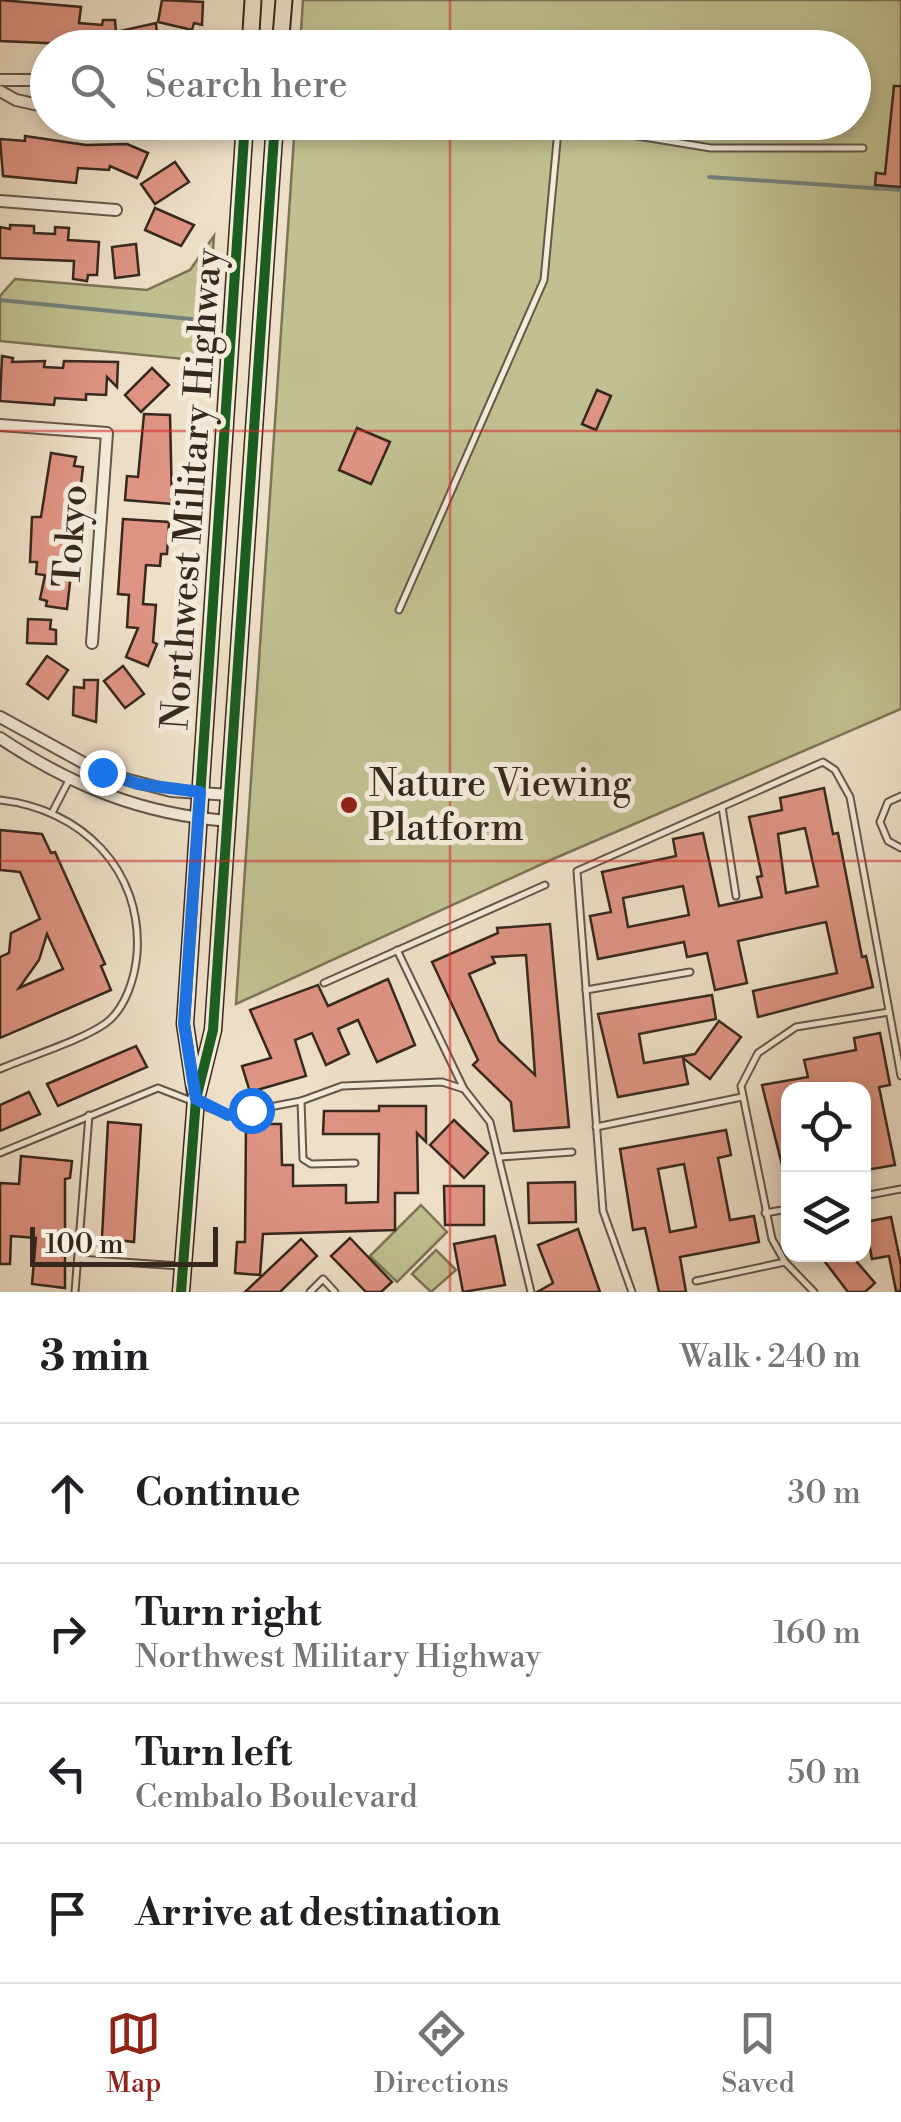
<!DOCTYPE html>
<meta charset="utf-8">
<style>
:root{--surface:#fff;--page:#f6f6f6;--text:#202124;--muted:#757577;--line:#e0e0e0;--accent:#8f2418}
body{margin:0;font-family:"Libre Bodoni",serif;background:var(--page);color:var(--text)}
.controls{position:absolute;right:30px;bottom:30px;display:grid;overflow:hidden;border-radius:20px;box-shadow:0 5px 15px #0003}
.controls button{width:90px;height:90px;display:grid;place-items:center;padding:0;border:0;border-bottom:2px solid var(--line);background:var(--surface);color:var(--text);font:50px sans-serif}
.scale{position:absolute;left:30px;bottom:25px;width:188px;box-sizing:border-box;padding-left:10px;border:5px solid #37281e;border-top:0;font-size:28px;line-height:35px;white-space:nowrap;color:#37281e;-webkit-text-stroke:8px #f4ebdb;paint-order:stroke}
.stop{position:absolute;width:30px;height:30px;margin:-22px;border:8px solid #1a73e8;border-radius:50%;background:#fff}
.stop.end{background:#1a73e8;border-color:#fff;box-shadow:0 2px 10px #0008}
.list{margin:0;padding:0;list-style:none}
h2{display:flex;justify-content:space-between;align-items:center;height:130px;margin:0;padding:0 40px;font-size:42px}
h2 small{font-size:32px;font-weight:400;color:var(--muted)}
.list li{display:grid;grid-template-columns:65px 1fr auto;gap:30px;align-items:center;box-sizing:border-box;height:140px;padding:0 40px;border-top:2px solid var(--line)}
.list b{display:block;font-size:38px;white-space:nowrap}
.list p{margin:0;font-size:32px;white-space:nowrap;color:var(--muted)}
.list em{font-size:32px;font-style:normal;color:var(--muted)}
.icon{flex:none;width:55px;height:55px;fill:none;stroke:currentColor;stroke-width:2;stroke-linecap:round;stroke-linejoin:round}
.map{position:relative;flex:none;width:901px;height:1292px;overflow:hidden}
.search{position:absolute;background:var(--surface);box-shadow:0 5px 15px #0003;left:30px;right:30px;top:30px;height:110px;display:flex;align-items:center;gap:25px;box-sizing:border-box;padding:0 35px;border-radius:55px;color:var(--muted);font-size:38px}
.sheet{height:690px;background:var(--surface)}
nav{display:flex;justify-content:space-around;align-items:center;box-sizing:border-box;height:140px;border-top:2px solid var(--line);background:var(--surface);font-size:28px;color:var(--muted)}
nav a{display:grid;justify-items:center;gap:5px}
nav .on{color:var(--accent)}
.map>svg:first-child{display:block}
.green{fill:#c0c090;stroke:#7c7457;stroke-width:2.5}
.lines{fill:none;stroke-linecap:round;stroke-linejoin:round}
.stream{stroke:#72817b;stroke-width:4}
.building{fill:#df9483;stroke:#37281e;stroke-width:2.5;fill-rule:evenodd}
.lane-casing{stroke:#655648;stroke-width:9}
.street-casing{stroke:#655648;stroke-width:14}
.primary-casing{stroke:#37281e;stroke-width:19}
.lane{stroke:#f4ebdb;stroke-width:5}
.street{stroke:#f4ebdb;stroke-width:10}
.primary{stroke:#eee0c8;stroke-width:15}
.cycleway-casing{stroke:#f4ebdb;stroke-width:16}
.cycleway{stroke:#1b5e20;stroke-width:10}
.route{stroke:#1a73e8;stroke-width:12}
.grid{fill:none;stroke:#d62828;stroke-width:2.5;stroke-opacity:0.55}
.poi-dot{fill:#8f2418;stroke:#f4ebdb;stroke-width:4}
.labels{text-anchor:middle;stroke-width:10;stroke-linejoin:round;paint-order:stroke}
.street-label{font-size:38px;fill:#37281e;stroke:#f4ebdb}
.poi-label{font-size:38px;fill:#37281e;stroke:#f4ebdb;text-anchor:start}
</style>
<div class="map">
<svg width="901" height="1292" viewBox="0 0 901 1292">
<rect width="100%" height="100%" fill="#eee0c8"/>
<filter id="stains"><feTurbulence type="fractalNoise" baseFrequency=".002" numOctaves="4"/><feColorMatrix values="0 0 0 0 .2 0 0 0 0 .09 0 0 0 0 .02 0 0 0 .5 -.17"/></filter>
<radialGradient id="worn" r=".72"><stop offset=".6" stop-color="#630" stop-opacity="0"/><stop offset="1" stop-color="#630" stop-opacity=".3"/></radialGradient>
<g class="green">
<polygon points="303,0 901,0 901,709 553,859 236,1004 295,123 854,122 854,48 300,47"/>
<polygon points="214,236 204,361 0,341 0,296 15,279 147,290 190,270"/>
<polygon points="421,1205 447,1232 397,1282 370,1256"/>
<polygon points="436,1250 456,1270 431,1292 412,1274"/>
</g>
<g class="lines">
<g class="stream">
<polyline points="709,177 901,190"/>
<polyline points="0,300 201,320"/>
</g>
</g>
<g class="building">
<polygon points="0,0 81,7 79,23 102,25 103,20 115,20 116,32 156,23 158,48 0,41"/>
<polygon points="162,0 203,2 202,25 194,23 192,30 158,22"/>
<polygon points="894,86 901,86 901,187 875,185 876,173 885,174"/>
<polygon points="25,136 86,145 127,144 148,153 137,178 110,166 109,170 78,168 76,183 3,176 0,139 25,141"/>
<polygon points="175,162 189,182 155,204 141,184"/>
<polygon points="155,208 194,225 181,246 145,230"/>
<polygon points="10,225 34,226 34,233 55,234 55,227 69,228 68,240 99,242 97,275 88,275 87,281 73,279 74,261 0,258 0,227 10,229"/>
<polygon points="136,244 139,275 115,278 112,247"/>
<polygon points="2,356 13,358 12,362 45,361 44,367 63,368 64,361 118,362 117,387 107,377 106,395 86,394 86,400 55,398 54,405 0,401"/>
<polygon points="152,368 169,385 141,412 125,395"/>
<polygon points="597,390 611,396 596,430 582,424"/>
<polygon points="144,414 170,415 172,504 125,500 127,476 138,477"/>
<polygon points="357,428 390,442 371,484 339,470"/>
<polygon points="51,453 76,457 74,466 83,467 67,609 46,606 47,601 40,599 45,575 36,574 37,562 30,562 32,517 41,517"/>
<polygon points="123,519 169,522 167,554 161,554 160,566 146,565 143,604 156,605 153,642 157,644 148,666 126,657 138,628 127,627 129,595 118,594"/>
<polygon points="28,619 51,620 50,629 56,630 56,644 27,643"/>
<polygon points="47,656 68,670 48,699 27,684"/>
<polygon points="123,666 144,694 125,708 104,681"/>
<polygon points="84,680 98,680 96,722 73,715 74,687 84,688"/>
<path d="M824,788L833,834L838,833L862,957L866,956L873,987L758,1017L753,991L837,973L826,922L738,941L747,983L715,990L707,953L687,957L684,942L598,959L590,916L611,912L602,872L676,856L673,839L703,833L719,906L762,897L757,877L762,876L749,817L782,810L780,798ZM805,828L818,886L786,893L778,834ZM683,886L689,915L628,927L623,898Z"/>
<path d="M0,830L42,834L51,853L55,852L105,964L101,966L111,990L0,1038V957L9,953L11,933L40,919L20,872L0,870ZM47,934L63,969L19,988L39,960Z"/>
<path d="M550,924L569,1127L514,1131L511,1102L473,1065L478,1060L432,962L498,933L497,928ZM526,955L532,1032L535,1075L499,1041L469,974L495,963L492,957Z"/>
<polygon points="388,979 415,1045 377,1062 358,1020 338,1029 349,1054 326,1065 312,1033 295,1040 306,1076 250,1092 242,1066 271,1058 250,1010 318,985 328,1006"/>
<polygon points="712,995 716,1019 639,1034 644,1063 695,1054 719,1021 741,1037 710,1079 683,1058 688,1084 618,1097 598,1014"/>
<polygon points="880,1033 890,1085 879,1087 895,1165 866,1170 864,1090 788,1090 788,1172 784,1173 762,1085 808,1077 804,1060 856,1050 854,1038"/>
<polygon points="136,1046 147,1067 58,1106 47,1084"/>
<polygon points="29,1092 40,1114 0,1131 0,1105"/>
<polygon points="379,1106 426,1106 426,1142 417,1133 418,1193 395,1193 395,1230 263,1234 260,1275 235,1273 237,1242 245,1242 246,1124 281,1124 282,1165 293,1165 293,1186 346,1185 346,1203 378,1202 379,1134 323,1134 324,1111 379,1111"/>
<polygon points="454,1120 488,1153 464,1178 430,1145"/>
<polygon points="108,1122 141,1125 134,1242 102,1238"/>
<path d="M726,1130L731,1155L718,1158L730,1220L754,1216L759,1242L680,1257L686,1292H659L645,1228L633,1230L620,1149ZM684,1164L696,1227L670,1232L658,1169Z"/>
<polygon points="21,1156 72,1161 70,1178 65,1179 65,1288 32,1284 36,1238 11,1236 10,1264 0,1264 0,1183 19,1184"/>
<polygon points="575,1182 576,1222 529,1223 528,1183"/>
<polygon points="444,1186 484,1186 484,1225 445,1225"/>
<polygon points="891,1217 901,1265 901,1291 896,1291 889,1256 872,1259 865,1222"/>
<polygon points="578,1229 600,1292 537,1292 553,1283 538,1245"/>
<polygon points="495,1236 505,1285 463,1292 454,1244"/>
<polygon points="350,1238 392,1282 381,1292 366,1292 331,1256"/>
<polygon points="301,1239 317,1256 280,1292 245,1292"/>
<polygon points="819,1254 850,1254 875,1283 865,1292 848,1292"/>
</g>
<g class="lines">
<defs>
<g id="lane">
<polyline points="441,122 619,133 711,148 863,148"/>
<polyline points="399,610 544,280 558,130"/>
<polyline points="901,796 888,802 880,822 888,841 901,848"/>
<path d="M0,800C81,809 143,869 137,954C135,977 126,1008 106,1023C81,1041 30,1056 0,1069"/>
<polyline points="722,807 736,896"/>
<polyline points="53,811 69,780"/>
<polyline points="397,950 463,1087"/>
<polyline points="324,983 545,885"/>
<polyline points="586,990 690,972"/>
<polyline points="301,1101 303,1159 311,1164 355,1163"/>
<polyline points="596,1127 742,1097"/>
<polyline points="0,1153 158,1088 228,1115 301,1101 342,1086 442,1082 464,1089 490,1122 531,1292"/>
<polyline points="501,1157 572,1152"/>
<polyline points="864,1196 901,1189"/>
<polyline points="765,1213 788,1209"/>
<polyline points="78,1259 180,1266"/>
<polyline points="696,1281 785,1262"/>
<polyline points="75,1292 89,1115"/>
<polyline points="310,1292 323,1279 335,1292"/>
<polyline points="632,1292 603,1211 577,871 823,762 835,770 850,797 901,1076"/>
<polyline points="814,1292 785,1262 772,1239 741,1086 758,1053 796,1027 889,1012"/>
</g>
<g id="street">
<polyline points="0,80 48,80"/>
<polyline points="0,91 16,100 48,107"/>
<polyline points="0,201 116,210"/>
<polyline points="0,425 107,433 92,643"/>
<polyline points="0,717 102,773 171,791 230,795"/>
<path d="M0,738C72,786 141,814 228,821"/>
</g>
<g id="primary">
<polyline points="250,48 253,0"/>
<polyline points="280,48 284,0"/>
<polyline points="195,1090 185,1024 245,122"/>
<polyline points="181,1292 196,1099 213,1030 275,122"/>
</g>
</defs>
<use href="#lane" class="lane-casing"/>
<use href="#street" class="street-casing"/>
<use href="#primary" class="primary-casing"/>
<use href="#lane" class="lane"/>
<use href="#street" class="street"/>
<use href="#primary" class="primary"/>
<defs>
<g id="cycleway">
<polyline points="194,1084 185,1024 245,122"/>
<polyline points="181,1292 196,1099 213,1030 275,122"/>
</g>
</defs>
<use href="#cycleway" class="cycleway-casing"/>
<use href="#cycleway" class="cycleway"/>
</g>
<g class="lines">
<polyline class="route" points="102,772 138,784 200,792 184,1024 196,1099 228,1115 251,1110"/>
</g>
<path class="grid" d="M450,0V48M450,122V1292M0,431H901M0,861H901"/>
<circle class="poi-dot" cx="349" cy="805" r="10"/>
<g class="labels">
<g class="street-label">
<text transform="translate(191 489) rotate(-86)" y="13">Northwest Military Highway</text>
<text transform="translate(70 536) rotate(-86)" y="13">Tokyo</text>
</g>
<g class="poi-label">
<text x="369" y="796">Nature Viewing<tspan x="369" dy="44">Platform</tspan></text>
</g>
</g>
<rect width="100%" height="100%" filter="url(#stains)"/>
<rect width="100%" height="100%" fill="url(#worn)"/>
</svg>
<div class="controls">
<button><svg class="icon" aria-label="locate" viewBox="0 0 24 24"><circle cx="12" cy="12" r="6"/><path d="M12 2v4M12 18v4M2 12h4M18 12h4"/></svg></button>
<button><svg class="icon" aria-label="layers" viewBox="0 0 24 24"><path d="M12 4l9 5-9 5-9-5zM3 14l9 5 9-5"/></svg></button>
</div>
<div class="scale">100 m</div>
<div class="stop" style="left:251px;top:1110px"></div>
<div class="stop end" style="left:102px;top:772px"></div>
<div class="search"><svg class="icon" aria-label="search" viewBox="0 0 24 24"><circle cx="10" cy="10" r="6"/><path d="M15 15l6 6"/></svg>Search here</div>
</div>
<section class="sheet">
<h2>3 min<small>Walk · 240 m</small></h2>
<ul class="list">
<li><svg class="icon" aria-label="ahead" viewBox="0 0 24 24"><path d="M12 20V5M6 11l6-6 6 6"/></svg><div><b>Continue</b></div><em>30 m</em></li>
<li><svg class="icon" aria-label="right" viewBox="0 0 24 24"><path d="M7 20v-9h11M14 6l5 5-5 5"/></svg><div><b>Turn right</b><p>Northwest Military Highway</p></div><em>160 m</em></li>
<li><svg class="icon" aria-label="left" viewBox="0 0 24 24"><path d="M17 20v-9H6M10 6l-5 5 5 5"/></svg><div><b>Turn left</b><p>Cembalo Boulevard</p></div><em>50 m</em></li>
<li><svg class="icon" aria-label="arrive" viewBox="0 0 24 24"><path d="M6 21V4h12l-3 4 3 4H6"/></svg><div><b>Arrive at destination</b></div></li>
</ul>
</section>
<nav>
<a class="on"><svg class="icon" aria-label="map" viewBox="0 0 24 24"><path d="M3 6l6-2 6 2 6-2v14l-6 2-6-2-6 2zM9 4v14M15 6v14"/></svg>Map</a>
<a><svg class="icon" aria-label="directions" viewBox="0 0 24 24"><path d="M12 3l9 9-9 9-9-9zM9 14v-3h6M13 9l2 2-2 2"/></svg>Directions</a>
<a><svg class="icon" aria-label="saved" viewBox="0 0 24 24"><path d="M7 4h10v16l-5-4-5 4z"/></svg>Saved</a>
</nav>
